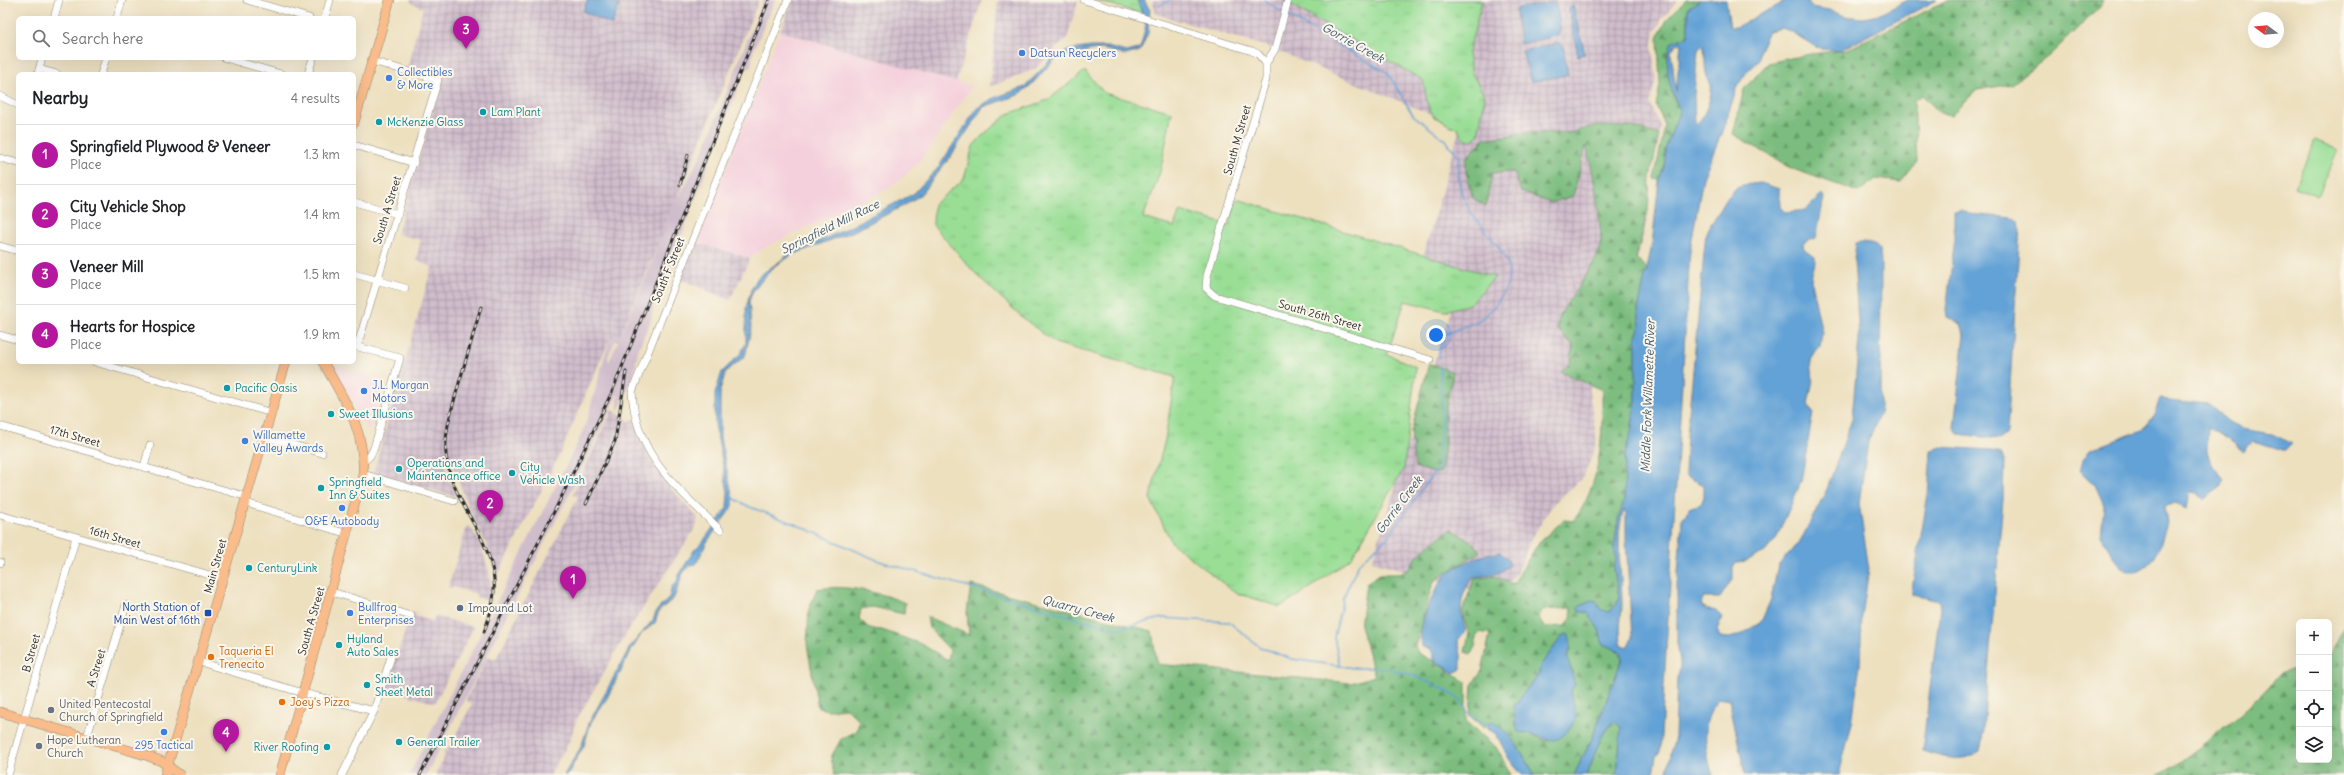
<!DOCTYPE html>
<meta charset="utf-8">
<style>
:root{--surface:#fff;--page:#f2f2f2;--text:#202124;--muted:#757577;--line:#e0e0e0;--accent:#b5179e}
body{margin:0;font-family:Delius,sans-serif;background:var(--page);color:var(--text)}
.controls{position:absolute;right:12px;bottom:12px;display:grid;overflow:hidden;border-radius:6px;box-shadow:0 4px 16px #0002}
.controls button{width:36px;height:36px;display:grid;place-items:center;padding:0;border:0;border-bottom:1px solid var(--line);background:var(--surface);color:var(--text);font:20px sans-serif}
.compass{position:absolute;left:2248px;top:12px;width:36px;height:36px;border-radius:50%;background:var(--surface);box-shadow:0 4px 16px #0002;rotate:286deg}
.you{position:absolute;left:1436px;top:335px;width:14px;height:14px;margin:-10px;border:3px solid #fff;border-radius:50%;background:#1a73e8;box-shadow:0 0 0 6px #1a73e833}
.badge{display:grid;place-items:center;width:26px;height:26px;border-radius:50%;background:var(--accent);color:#fff;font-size:13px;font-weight:700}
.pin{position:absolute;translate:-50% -33px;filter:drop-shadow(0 1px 2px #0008)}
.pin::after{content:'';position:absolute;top:21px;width:14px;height:12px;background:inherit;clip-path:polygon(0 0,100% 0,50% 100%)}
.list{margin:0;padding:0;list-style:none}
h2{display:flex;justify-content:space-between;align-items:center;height:52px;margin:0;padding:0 16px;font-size:17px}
h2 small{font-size:13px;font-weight:400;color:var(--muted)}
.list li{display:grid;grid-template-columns:26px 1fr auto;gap:12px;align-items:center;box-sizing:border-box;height:60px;padding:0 16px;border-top:1px solid var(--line)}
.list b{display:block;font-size:15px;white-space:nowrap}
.list p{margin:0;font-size:13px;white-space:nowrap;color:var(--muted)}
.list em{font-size:13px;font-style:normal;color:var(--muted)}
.icon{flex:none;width:22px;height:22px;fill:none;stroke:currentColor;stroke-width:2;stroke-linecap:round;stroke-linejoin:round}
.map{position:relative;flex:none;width:2344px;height:775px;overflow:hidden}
.search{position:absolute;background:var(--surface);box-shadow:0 4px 16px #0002;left:16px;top:16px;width:340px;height:44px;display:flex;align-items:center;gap:10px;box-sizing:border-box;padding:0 14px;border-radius:6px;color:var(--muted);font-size:15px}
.panel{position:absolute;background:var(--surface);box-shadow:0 4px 16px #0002;left:16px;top:72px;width:340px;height:292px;border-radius:6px}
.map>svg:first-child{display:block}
.built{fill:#f4cfdc}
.industrial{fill:url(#industrial-grid)}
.railway{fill:#d0bdcc}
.grass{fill:url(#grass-tufts);stroke:#628460}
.forest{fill:url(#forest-firs);stroke:#537455;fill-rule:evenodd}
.garden{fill:#9ade96;stroke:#628460}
.water{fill:#64a2d6;stroke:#486680;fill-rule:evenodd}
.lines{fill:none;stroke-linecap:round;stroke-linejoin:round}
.stream{stroke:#64a2d6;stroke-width:1.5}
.minor-casing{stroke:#8c8675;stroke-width:8}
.major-casing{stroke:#8c8675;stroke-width:10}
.minor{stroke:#fff;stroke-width:7}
.major{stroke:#f9bc8a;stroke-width:9}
.rail-casing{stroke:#2b2b2b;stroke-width:3}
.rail{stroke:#fbf7ec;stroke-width:1.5;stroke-dasharray:4.5;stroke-linecap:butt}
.shop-dot{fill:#3f7fe0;stroke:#fbf7ec;stroke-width:1.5}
.culture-dot{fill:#0f9aa8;stroke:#fbf7ec;stroke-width:1.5}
.service-dot{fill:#5c6f8a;stroke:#fbf7ec;stroke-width:1.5}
.transit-dot{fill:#1a4fb4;stroke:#fbf7ec;stroke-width:1.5}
.food-dot{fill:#e8710a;stroke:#fbf7ec;stroke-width:1.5}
.worship-dot{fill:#6b7280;stroke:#fbf7ec;stroke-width:1.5}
.labels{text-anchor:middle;stroke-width:4;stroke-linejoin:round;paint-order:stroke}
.shop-label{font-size:11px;fill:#366cbe;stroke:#fbf7ec;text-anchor:start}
.culture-label{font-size:11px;fill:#0d838f;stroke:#fbf7ec;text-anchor:start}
.street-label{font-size:11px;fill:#2b2b2b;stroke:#fbf7ec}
.transit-label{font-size:11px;fill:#164399;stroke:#fbf7ec;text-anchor:end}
.service-label{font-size:11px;fill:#4e5e75;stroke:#fbf7ec;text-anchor:start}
.food-label{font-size:11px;fill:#c56008;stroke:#fbf7ec;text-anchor:start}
.worship-label{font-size:11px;fill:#5b616d;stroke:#fbf7ec;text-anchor:start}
.water-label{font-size:12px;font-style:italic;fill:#425b6f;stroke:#fbf7ec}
</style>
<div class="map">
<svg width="2344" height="775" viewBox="0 0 2344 775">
<defs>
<pattern id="industrial-grid" width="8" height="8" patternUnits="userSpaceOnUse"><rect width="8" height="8" fill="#d0bdcc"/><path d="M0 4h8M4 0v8" fill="none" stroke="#a99aa6"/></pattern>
<pattern id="grass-tufts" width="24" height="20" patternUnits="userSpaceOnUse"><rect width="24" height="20" fill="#9ade96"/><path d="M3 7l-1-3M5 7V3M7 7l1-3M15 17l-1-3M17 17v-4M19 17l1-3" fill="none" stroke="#85bf81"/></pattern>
<pattern id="forest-firs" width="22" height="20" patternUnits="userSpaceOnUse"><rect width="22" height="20" fill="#7bbd7f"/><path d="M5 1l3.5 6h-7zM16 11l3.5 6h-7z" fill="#659a68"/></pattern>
</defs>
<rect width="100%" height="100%" fill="#fbf7ec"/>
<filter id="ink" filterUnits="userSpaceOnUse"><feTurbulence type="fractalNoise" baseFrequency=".025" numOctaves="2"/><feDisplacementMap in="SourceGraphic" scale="8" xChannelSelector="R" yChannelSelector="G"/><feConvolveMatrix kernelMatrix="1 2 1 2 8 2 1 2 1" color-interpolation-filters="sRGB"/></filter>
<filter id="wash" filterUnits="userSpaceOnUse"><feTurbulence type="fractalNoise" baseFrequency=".012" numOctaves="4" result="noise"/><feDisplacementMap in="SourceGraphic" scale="16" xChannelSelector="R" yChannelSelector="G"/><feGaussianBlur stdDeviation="0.9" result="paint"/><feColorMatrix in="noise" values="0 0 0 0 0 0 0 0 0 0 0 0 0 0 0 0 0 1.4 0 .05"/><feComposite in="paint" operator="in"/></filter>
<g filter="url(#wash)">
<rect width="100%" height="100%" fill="#ede0bf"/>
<g class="built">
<polygon points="780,31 972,86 922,158 907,174 886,190 765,247 750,258 696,243"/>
<polygon points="332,365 372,376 385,382 369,431"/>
</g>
<g class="industrial">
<polygon points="410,0 759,0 618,341 610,338 561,452 497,577 487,546 468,507 449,454 445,453 446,466 456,497 373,473 432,267 416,260 421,240 397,234 442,78 407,68 423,8 413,4"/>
<polygon points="793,0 982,0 956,82 780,31"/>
<polygon points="998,0 1078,1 1067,38 1035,69 990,87"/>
<polygon points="1152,0 1678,0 1662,19 1655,32 1652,49 1656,78 1650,103 1661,127 1650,180 1649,211 1639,254 1589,391 1596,435 1596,445 1584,477 1554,503 1532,537 1520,567 1499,597 1372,561 1453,303 1413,293 1460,126 1268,47 1156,14"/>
<polygon points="696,243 750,258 730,300 680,279"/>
<polygon points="612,410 626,418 627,422 634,419 647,454 666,483 698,518 696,527 626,634 576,721 570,740 550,775 435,775 445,756 444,752 449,748 472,704 466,700 483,665 488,656 495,660 578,497 573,494"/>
<polygon points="470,526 480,543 489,572 491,590 486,600 476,597 477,594 453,587 448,588 466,528"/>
<polygon points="412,612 417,613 416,616 433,622 435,616 474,627 435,703 385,689"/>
</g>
<polygon class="railway" points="763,0 775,0 753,52 751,67 745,70 665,278 667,289 654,304 651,320 638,350 633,379 618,412 618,393 576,481 426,775 409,775 577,444 587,420 610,337 616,339 608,357 609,362 648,272 675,196 679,197 704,149"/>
<g class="grass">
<polygon points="1094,0 1141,0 1147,15"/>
<polygon points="1285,0 1482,0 1468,55 1472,73 1485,96 1478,136 1472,140 1466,139 1462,137 1458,129 1434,117 1428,106 1423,80 1313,18"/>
<polygon points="1085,71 1104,93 1172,112 1160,172 1143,218 1174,227 1180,211 1229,225 1237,199 1495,277 1470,304 1445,311 1405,301 1387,354 1416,367 1404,468 1352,557 1313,586 1280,607 1234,592 1172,543 1150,498 1165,440 1175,377 1055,343 1023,318 975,273 933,225 934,204 964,179 973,146 983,135 1008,114 1048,100"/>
</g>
<g class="forest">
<polygon points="1686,0 1700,0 1688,8 1688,38 1681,38 1667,53 1673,97 1680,110 1665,150 1666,162 1659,180 1654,179 1665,125 1656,106 1660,85 1658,37 1668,18"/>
<polygon points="1949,0 2103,0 2100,6 2050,55 2012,84 1977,90 1951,115 1940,113 1922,95 1914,100 1917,162 1901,182 1876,179 1858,192 1793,169 1733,134 1744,89 1768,63 1810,54 1845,50"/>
<path d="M1594,126L1633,127L1659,135L1650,178L1648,210L1636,258L1647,269L1638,309L1640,326L1636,336V400L1631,433L1625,454L1624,501L1618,520L1614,548L1616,559L1614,570L1619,597L1617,604L1608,612L1599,609L1579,611L1588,613L1599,630L1603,644L1621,652L1622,659L1592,739L1574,775H1535C1522,755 1514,735 1493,722L1483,727L1470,716L1472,685L1482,671L1490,634L1480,632L1476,637V645L1471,654L1465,652L1469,633L1463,617V610L1474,579L1495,576L1513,584L1539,542L1564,520L1573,521C1602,486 1603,432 1602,390L1561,372L1571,362L1573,345L1557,329C1559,310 1572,298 1582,281C1588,271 1596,260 1600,249C1604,236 1592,160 1586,146L1573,196L1551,203L1521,192L1514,172L1492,173L1486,206L1473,198L1466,172V158L1484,139L1526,133H1571ZM1572,608L1571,618L1565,626L1544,627L1539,619L1541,610ZM1563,635L1571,649C1566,657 1566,662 1572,670L1571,690L1574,708L1547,741L1529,733L1514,706L1539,673L1540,666Z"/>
<polygon points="1429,363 1453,372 1445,412 1445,442 1441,472 1434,473 1415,467 1411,432"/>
<path d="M1451,529L1475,544L1480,552L1435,580L1431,589L1415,647L1419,654L1446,667L1448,672L1466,682V722L1496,747L1511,775H834L831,757L841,739L857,731L859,720L846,708L828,710L818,708L807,644L809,609L817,589C844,584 880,592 905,603L904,614L873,607L861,609L859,619L870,629L882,630L921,644L948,660L950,650L929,628L927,617L969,635L967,612L971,585L1152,631L1157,664L1351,683L1375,676L1360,626L1366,583L1380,574H1397L1409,569L1416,558L1431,543Z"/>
<path d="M2344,627V775H2158C2169,771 2179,762 2189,755C2222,730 2255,704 2282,672L2299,669V760H2329V656Z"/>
<path d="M1614,722L1621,726L1617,775H1587C1594,759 1599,732 1614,722Z"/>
</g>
<polygon class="garden" points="2315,140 2338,150 2318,196 2295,187"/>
<g class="water">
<polygon points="588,0 606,0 619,5 612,25 583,11"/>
<polygon points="1137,0 1144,0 1150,10 1148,33 1140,51 1126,55 1102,49 1092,50 1055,59 1030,86 1018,95 983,107 951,156 920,195 905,205 852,232 794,254 776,265 768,273 753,291 749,301 751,328 746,353 744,357 726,371 720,390 720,438 733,499 733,506 707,542 696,564 690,565 683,573 674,598 659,611 655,623 642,633 630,653 607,698 591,722 584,746 567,775 564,775 581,747 589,723 630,647 653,620 657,610 669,598 672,586 676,584 680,573 695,549 702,543 727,508 728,492 715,424 715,394 722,372 741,353 746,343 746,308 751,290 758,277 791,253 842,231 913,194 938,168 977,108 994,98 1025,87 1052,58 1070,50 1091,47 1107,47 1127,52 1138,49 1141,46 1146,25"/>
<path d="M1700,0H1726L1730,27H1736L1788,0H1811L1807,3L1812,7L1829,10L1845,16L1863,18L1878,15L1908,0H1937L1838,51L1816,47L1790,31L1782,28L1769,31L1759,52V61L1749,69L1738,85L1723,129L1703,178L1690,250L1660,753L1656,756L1653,775H1617L1621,727L1614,722C1599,732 1594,759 1587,775H1574L1592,739L1622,659L1620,652L1603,644L1599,630L1588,613L1579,611L1578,607L1591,601L1597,602L1600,609L1609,612L1617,604L1619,597L1614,569L1616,559L1614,548L1618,520L1624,501L1625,454L1631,432L1636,400V336L1640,326L1638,309L1652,245L1659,180L1666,162L1665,150L1680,110C1670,89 1662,65 1672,42L1688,37V8ZM1681,43L1676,92L1671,52L1676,44ZM1703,45C1706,55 1704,64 1706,73C1706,77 1710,81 1711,85C1713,95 1704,120 1695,125L1694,95L1698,50ZM1624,510L1626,513V540L1632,638L1627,647L1622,645C1618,631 1622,616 1622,602C1622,572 1614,537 1624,510Z"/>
<polygon points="1554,2 1556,4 1561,30 1556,36 1520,44 1516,11 1518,8"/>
<polygon points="1573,6 1585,54 1578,56 1569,9"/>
<polygon points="1559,43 1563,45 1568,75 1531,82 1522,51"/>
<path d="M1761,183L1779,189L1780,207L1785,212L1806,210L1822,194L1824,198L1816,238L1803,243L1804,249L1815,257C1816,266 1811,272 1811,282L1822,333L1820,346L1811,360L1813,380L1808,404L1813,413L1801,482L1776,539L1765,552L1746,561L1737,562L1733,568V578L1720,598H1704L1701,603L1702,607L1716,611L1722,617L1717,630L1720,637L1729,638L1740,635L1761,622L1771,599L1778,566L1802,538L1827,489L1852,419L1859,338L1854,260L1856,243C1865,240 1871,244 1880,249L1881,264L1880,413L1868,442L1859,503L1869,569L1862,616L1860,665L1852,723L1839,775H1745L1729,700L1718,698C1715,705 1710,712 1708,718C1703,735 1707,759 1713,775H1666L1675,736L1677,677C1681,668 1681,659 1677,650V585L1682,519L1691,507L1701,504L1704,497V485L1686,476L1685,473L1687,434L1706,232L1728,197L1735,189L1743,185Z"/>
<polygon points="1961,210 1969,214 2013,218 2019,221 2020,228 2007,434 1999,439 1958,434 1954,428 1964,334 1961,324 1947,317 1946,310 1954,246 1954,211"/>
<polygon points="2160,399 2208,404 2230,423 2242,429 2272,434 2293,444 2286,451 2254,441 2247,446 2244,452 2222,434 2208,427 2207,450 2210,461 2224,479 2220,488 2204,499 2197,493 2190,492 2187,508 2174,503 2165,507 2167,523 2160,546 2152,560 2148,565 2136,572 2127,572 2122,569 2101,536 2104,505 2095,485 2080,471 2083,459 2090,450 2142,430 2154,414"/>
<path d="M1938,447L1993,450L2001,453L2004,461L2003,500L1982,741L1980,751C1962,764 1942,757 1922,751L1940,609L1939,601L1912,595V589L1928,494L1931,451Z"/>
<path d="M1499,552L1508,559L1510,565L1499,573L1472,578C1460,597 1458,609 1466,630L1458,640L1461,655V669L1455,673L1449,671L1446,666L1435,662L1431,649L1421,646C1416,629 1435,584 1448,573C1456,566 1479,557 1490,553L1493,554Z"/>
<path d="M1568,634C1572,643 1572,648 1567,656L1575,685L1571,690L1576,719C1554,755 1549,734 1518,732L1515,722L1514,706L1539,673L1540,666L1563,635Z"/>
<path d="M1493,722C1514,735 1522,755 1535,775H1522L1509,759L1496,734L1488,729V724Z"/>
</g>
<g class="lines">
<g class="stream">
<polyline points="1065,0 1066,0"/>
<polyline points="1264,0 1283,13"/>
<polyline points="1159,6 1170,0"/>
<path d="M1286,15L1388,73L1413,115L1444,139L1460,157C1456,165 1458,172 1459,181C1466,238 1547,255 1487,314C1475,327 1455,326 1441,338L1439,358"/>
<polyline points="731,497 750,507 800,526 879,561 1080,619 1116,629 1162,618 1229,622 1260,647 1292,659 1354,668 1387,668 1415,676 1442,688 1461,700 1470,716 1489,725"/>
<polyline points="1340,666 1334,637 1343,598 1359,563 1388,537 1438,467 1442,415 1440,366"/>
</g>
</g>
</g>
<g filter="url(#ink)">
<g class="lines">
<defs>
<g id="minor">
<polyline points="247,0 309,18"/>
<polyline points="1084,0 1252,51 1258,54 1266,63"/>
<polyline points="1288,0 1275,49 1266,63 1266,79 1207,276 1206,288 1215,296 1430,360"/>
<polyline points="54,18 59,0"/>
<polyline points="117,18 122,0"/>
<polyline points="325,18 330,0"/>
<polyline points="225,58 281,74"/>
<polyline points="39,69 57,74"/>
<polyline points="38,74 42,58"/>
<polyline points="101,74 106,58"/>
<polyline points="308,74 313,58"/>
<polyline points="0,96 18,105"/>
<polyline points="354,145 414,163"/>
<polyline points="0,158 18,163"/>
<polyline points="354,202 398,214"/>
<polyline points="0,246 18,251"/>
<polyline points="354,274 405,288"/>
<polyline points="0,335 18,340"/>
<polyline points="354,346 400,358 374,448 370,456 364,461"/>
<polyline points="357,347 438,80 372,61"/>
<polyline points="95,362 272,413"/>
<polyline points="0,426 248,497"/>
<polyline points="265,437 322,453"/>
<polyline points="144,467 150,445"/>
<polyline points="363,474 454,501"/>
<polyline points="246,503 348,534"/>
<polyline points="0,515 224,579"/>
<path d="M720,530C677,487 636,457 632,392L788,0"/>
<polyline points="0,563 0,562"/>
<polyline points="332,592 411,616"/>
<polyline points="200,662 303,693 374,711"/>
<polyline points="87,737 126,605"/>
<polyline points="8,775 76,537"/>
<polyline points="342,775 374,711 391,657"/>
</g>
<g id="major">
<polyline points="354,123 390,0"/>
<polyline points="0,712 148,756 161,761 180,775"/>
<polyline points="165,775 286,362"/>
<path d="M280,775L363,474C365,428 344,400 323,362"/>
</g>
</defs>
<use href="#minor" class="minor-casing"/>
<use href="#major" class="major-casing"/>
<use href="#minor" class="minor"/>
<use href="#major" class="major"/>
<defs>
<g id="rail">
<polyline points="680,185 688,155"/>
<path d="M481,307C474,332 467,357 459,383C453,406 444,430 446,454C450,498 486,531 493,572C497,593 491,613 484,632"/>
<polyline points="586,504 615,441 626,372"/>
<polyline points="420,775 559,502 612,392 769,0"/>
</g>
</defs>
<use href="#rail" class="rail-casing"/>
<use href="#rail" class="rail"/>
</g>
</g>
<g class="shop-dot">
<circle cx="1022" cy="53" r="4"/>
<circle cx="389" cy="78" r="4"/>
<circle cx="364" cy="391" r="4"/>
<circle cx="245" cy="441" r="4"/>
<circle cx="342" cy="508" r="4"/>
<circle cx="350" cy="613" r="4"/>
<circle cx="164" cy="732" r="4"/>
</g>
<g class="culture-dot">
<circle cx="483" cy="112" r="4"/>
<circle cx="379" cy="122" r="4"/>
<circle cx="227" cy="388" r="4"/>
<circle cx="331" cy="414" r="4"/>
<circle cx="399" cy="469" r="4"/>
<circle cx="512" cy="473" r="4"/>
<circle cx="321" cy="488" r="4"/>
<circle cx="249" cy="568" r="4"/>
<circle cx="339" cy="645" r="4"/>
<circle cx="367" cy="685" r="4"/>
<circle cx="399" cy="742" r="4"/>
<circle cx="327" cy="747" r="4"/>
</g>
<circle class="service-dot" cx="460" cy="608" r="4"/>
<rect class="transit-dot" x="204" y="609" width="8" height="8" rx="2"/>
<g class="food-dot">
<circle cx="211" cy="657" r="4"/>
<circle cx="282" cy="702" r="4"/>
</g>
<g class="worship-dot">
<circle cx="51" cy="710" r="4"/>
<circle cx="39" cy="746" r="4"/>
</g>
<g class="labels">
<g class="shop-label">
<text x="1030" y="57">Datsun Recyclers</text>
<text x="397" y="76">Collectibles<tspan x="397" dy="13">&amp; More</tspan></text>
<text x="372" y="389">J.L. Morgan<tspan x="372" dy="13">Motors</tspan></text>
<text x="253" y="439">Willamette<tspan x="253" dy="13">Valley Awards</tspan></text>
<text x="342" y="525" text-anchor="middle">O&amp;E Autobody</text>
<text x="358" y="611">Bullfrog<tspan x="358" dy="13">Enterprises</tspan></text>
<text x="164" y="749" text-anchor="middle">295 Tactical</text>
</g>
<g class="culture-label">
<text x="491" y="116">Lam Plant</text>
<text x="387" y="126">McKenzie Glass</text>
<text x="235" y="392">Pacific Oasis</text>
<text x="339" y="418">Sweet Illusions</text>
<text x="407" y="467">Operations and<tspan x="407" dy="13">Maintenance office</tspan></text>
<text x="520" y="471">City<tspan x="520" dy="13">Vehicle Wash</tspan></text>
<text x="329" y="486">Springfield<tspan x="329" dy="13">Inn &amp; Suites</tspan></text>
<text x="257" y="572">CenturyLink</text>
<text x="347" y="643">Hyland<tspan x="347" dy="13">Auto Sales</tspan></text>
<text x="375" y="683">Smith<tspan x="375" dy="13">Sheet Metal</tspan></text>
<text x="407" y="746">General Trailer</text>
<text x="319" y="751" text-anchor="end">River Roofing</text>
</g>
<g class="street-label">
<text transform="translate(1237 140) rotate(-74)" y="4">South M Street</text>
<text transform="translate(387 210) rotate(-73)" y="4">South A Street</text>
<text transform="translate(668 270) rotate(-68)" y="4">South F Street</text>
<text transform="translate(1320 315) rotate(16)" y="4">South 26th Street</text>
<text transform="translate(75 436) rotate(16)" y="4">17th Street</text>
<text transform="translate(115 537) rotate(16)" y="4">16th Street</text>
<text transform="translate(215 566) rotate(-74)" y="4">Main Street</text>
<text transform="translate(311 621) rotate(-74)" y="4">South A Street</text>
<text transform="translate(31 653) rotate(-74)" y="4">B Street</text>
<text transform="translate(96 668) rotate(-73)" y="4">A Street</text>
</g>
<g class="transit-label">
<text x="200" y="611">North Station of<tspan x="200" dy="13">Main West of 16th</tspan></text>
</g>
<g class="service-label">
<text x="468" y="612">Impound Lot</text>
</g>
<g class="food-label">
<text x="219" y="655">Taqueria El<tspan x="219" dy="13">Trenecito</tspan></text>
<text x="290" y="706">Joey's Pizza</text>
</g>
<g class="worship-label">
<text x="59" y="708">United Pentecostal<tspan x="59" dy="13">Church of Springfield</tspan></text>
<text x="47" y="744">Hope Lutheran<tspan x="47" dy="13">Church</tspan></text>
</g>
<g class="water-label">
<text transform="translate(1353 43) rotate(29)" y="4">Gorrie Creek</text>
<text transform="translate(830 227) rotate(-26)" y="4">Springfield Mill Race</text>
<text transform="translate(1648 396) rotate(-88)" y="4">Middle Fork Willamette River</text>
<text transform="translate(1399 505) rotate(-53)" y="4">Gorrie Creek</text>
<text transform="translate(1078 609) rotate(15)" y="4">Quarry Creek</text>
</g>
</g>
</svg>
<div class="controls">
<button>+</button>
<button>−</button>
<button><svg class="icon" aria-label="locate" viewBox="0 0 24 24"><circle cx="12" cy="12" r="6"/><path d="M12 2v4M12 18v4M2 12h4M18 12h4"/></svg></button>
<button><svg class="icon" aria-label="layers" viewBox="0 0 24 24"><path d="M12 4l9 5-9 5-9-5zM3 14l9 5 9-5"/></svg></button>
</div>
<svg class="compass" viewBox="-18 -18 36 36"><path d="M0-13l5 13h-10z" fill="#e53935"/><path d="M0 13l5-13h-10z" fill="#757577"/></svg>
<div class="you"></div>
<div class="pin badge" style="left:573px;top:599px">1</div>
<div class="pin badge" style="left:490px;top:523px">2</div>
<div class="pin badge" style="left:466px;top:49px">3</div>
<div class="pin badge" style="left:226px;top:752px">4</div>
<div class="search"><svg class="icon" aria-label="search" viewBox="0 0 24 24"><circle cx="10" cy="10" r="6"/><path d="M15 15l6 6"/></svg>Search here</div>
<section class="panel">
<h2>Nearby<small>4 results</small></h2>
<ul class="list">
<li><span class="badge">1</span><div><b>Springfield Plywood &amp; Veneer</b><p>Place</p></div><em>1.3 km</em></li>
<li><span class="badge">2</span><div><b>City Vehicle Shop</b><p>Place</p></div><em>1.4 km</em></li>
<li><span class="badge">3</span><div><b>Veneer Mill</b><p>Place</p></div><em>1.5 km</em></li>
<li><span class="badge">4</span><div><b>Hearts for Hospice</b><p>Place</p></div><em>1.9 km</em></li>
</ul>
</section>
</div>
